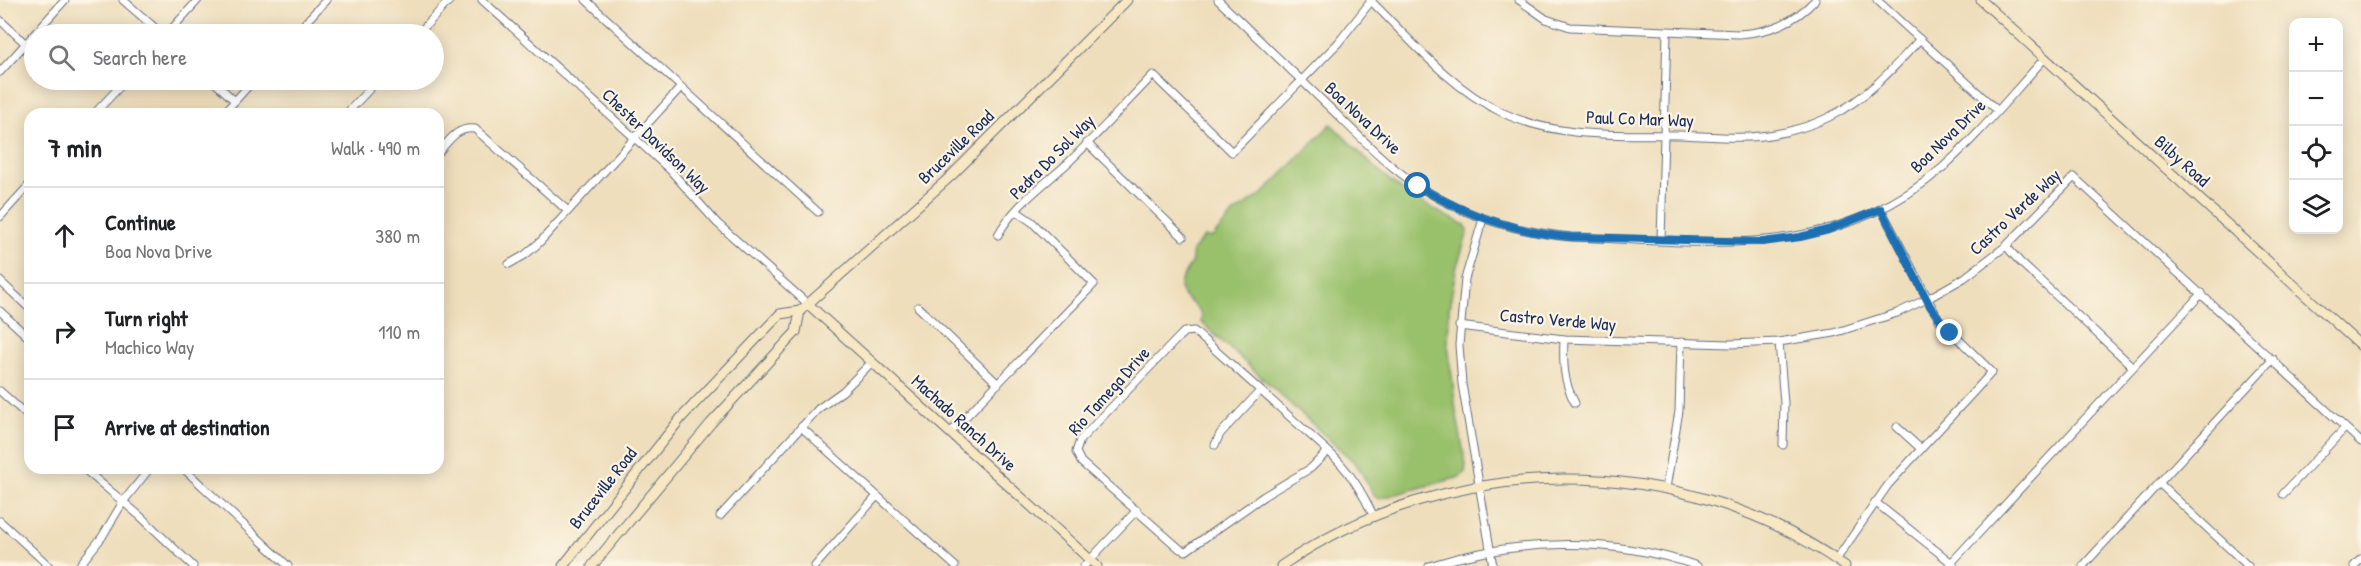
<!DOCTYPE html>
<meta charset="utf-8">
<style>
:root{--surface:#fff;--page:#f6f6f6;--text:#202124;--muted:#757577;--line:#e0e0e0}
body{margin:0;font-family:"Patrick Hand",sans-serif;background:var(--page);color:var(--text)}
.controls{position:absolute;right:18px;top:18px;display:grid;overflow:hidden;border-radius:12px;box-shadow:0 3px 15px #0003}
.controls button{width:54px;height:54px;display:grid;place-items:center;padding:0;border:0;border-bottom:2px solid var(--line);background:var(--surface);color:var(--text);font:30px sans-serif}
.stop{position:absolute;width:18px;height:18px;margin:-14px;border:4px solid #1f6fb2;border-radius:50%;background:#fff}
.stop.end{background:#1f6fb2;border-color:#fff;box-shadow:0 2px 6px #0008}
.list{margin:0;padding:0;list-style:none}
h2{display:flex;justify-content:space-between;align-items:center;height:78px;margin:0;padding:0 24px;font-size:26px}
h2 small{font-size:20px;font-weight:400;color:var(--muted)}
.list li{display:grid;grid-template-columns:39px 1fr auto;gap:18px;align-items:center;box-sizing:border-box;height:96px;padding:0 24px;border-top:2px solid var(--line)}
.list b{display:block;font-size:22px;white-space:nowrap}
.list p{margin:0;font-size:20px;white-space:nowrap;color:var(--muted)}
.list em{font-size:20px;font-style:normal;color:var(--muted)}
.icon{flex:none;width:33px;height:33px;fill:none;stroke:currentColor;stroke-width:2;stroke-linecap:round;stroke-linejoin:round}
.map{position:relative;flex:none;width:2361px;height:566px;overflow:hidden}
.search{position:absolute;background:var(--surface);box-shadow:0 3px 15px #0003;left:24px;top:24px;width:420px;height:66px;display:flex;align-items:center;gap:15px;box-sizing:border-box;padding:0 21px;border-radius:33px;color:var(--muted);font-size:22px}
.panel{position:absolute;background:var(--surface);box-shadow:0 3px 15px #0003;left:24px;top:108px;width:420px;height:366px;border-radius:18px}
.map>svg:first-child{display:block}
.green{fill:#99c06b;stroke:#5a7864;stroke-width:1.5}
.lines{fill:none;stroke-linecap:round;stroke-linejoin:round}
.street-casing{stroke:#656c7f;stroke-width:9}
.secondary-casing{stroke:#656c7f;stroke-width:11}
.street{stroke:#fff;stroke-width:7}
.secondary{stroke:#f7e8c3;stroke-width:9}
.route{stroke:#1f6fb2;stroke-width:8}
.labels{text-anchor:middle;stroke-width:4.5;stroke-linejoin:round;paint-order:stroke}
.street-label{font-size:18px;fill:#1b2f5e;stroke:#fcf5e5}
</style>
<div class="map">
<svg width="2361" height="566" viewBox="0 0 2361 566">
<rect width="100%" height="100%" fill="#fcf5e5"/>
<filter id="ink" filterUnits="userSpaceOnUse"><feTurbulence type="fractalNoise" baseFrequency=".0167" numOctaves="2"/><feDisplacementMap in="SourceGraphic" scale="12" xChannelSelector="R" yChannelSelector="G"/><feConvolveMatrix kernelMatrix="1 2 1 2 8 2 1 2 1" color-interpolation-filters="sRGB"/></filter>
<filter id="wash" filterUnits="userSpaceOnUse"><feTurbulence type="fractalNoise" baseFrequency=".008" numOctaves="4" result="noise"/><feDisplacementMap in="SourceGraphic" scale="24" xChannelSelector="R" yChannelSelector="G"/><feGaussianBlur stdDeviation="1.35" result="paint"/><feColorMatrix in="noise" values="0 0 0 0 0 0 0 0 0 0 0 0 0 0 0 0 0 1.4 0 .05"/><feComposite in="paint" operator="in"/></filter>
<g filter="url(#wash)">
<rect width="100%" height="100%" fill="#eedebc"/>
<path class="green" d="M1331,124C1354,147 1377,172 1404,191C1423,204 1444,215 1465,225L1468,231L1456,269L1449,309L1448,344L1456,411L1466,465L1465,472L1460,477L1378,499L1374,495L1357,465L1201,322C1205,305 1181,302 1180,287C1180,273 1195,268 1192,251L1204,237L1212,238L1234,213L1264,193Z"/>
</g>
<g filter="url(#ink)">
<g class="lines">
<defs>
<g id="street">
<polyline points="123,0 162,34"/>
<polyline points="482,0 670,170 717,223 808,304"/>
<polyline points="586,0 818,212"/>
<path d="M1218,0C1254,35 1291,70 1327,105C1349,126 1371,149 1394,168C1445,210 1506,231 1571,237C1704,241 1832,264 1942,168C1979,135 2011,95 2045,58"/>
<path d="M1370,0C1409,38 1451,89 1501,112C1556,139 1620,134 1680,135C1711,136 1744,140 1775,134C1793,131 1810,126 1827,118C1865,100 1892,70 1920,39"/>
<path d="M1519,0L1546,19L1570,27L1739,34C1769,32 1794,23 1815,0"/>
<polyline points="1877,0 1997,110"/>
<polyline points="0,20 26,44"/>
<polyline points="167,34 198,0"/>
<polyline points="295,34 326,0"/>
<polyline points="418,34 450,0"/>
<polyline points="0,72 65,0"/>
<polyline points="212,80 235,101"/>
<polyline points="94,114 126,80"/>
<polyline points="223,114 254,80"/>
<polyline points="346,114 378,80"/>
<polyline points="1087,143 1183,237"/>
<path d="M438,153C448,142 457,126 475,129L568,211"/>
<polyline points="0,217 30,184"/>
<polyline points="1483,219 1465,279 1459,345 1462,384 1493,566"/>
<path d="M998,235C1013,206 1045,184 1069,162C1098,134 1125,104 1153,75L1232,152L1338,43L1372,0"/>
<polyline points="1661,240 1667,32"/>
<polyline points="2006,246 2020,262 2133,367"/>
<polyline points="509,264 525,255 540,242 681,87"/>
<polyline points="0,281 30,309"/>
<polyline points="918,307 998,384"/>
<polyline points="0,311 30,339"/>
<polyline points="1459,326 1564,339 1730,344 1779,342 1834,333 1897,313 1927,299 1964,278 2006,246 2074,177 2361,442"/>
<path d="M1564,339C1563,362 1563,382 1575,403"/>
<polyline points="1779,342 1784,403 1783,445"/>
<polyline points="0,391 30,418"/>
<polyline points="801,427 955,566"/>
<polyline points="1897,427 1921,449"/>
<polyline points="950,433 1094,284 1032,222 1016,211"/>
<polyline points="1215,445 1220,434 1260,391"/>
<path d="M1328,451L1311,468L1264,496L1186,551L1180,549L1081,462L1076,452L1080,440L1178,338L1184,332L1194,331L1328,451C1349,470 1361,490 1373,515"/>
<polyline points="83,468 140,516 193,566"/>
<polyline points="183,468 288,566"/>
<polyline points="2159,483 2248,566"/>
<polyline points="1666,488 1679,411 1681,342"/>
<polyline points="2283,494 2345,428"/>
<polyline points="1875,502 1953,564"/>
<polyline points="720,516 818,409 843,391 872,362"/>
<polyline points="0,521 49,566"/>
<polyline points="1836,560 1888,485 1992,372 1939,320 1881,209"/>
<polyline points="1951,563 2202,293"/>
<polyline points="79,566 102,537 123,502 150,468"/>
<polyline points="815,566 877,496"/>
<polyline points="1084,566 1137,510"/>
<path d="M1429,566C1515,539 1611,536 1697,566"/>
<polyline points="2083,566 2273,359"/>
<polyline points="2354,566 2361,559"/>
</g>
<g id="secondary">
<polyline points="1981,0 2361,346"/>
<polyline points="808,304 1097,566"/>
<polyline points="563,566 681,418 780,314 800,311"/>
<polyline points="592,566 711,423 796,332 800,311 951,176 1127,0"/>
<path d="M1281,566C1448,452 1679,448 1845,566"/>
</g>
</defs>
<use href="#street" class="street-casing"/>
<use href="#secondary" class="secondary-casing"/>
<use href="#street" class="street"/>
<use href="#secondary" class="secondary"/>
</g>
</g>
<g class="lines" filter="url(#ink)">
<path class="route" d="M1418,186C1466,216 1515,232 1571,237L1762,242L1800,237L1828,230L1881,209L1930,306L1950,333"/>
</g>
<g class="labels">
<g class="street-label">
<text transform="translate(1363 118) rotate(43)" y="6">Boa Nova Drive</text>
<text transform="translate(1640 119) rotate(2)" y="6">Paul Co Mar Way</text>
<text transform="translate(1948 136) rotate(-44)" y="6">Boa Nova Drive</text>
<text transform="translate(656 141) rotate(44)" y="6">Chester Davidson Way</text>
<text transform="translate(956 147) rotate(-44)" y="6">Bruceville Road</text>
<text transform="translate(1052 157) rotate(-45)" y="6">Pedra Do Sol Way</text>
<text transform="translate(2182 161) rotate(42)" y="6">Bilby Road</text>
<text transform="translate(2015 212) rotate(-43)" y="6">Castro Verde Way</text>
<text transform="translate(1558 320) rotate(5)" y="6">Castro Verde Way</text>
<text transform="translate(1109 391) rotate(-48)" y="6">Rio Tamega Drive</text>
<text transform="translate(964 423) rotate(42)" y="6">Machado Ranch Drive</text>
<text transform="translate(603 488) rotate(-52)" y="6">Bruceville Road</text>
</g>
</g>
</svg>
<div class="controls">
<button>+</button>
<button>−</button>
<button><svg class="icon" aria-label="locate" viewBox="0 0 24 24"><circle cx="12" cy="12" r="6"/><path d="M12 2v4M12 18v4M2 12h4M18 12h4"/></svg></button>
<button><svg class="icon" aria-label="layers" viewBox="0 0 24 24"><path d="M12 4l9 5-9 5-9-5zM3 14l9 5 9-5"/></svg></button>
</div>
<div class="stop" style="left:1418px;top:186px"></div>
<div class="stop end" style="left:1950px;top:333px"></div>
<div class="search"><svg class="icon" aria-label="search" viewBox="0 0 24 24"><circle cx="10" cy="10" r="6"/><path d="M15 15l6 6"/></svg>Search here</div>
<section class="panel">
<h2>7 min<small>Walk · 490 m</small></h2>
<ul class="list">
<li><svg class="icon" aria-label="ahead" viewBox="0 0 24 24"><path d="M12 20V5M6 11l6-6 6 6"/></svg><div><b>Continue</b><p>Boa Nova Drive</p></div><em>380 m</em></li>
<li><svg class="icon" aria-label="right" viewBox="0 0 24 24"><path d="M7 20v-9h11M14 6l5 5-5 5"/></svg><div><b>Turn right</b><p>Machico Way</p></div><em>110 m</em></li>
<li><svg class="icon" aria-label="arrive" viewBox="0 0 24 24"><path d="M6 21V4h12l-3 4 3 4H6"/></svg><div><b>Arrive at destination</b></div></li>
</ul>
</section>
</div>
